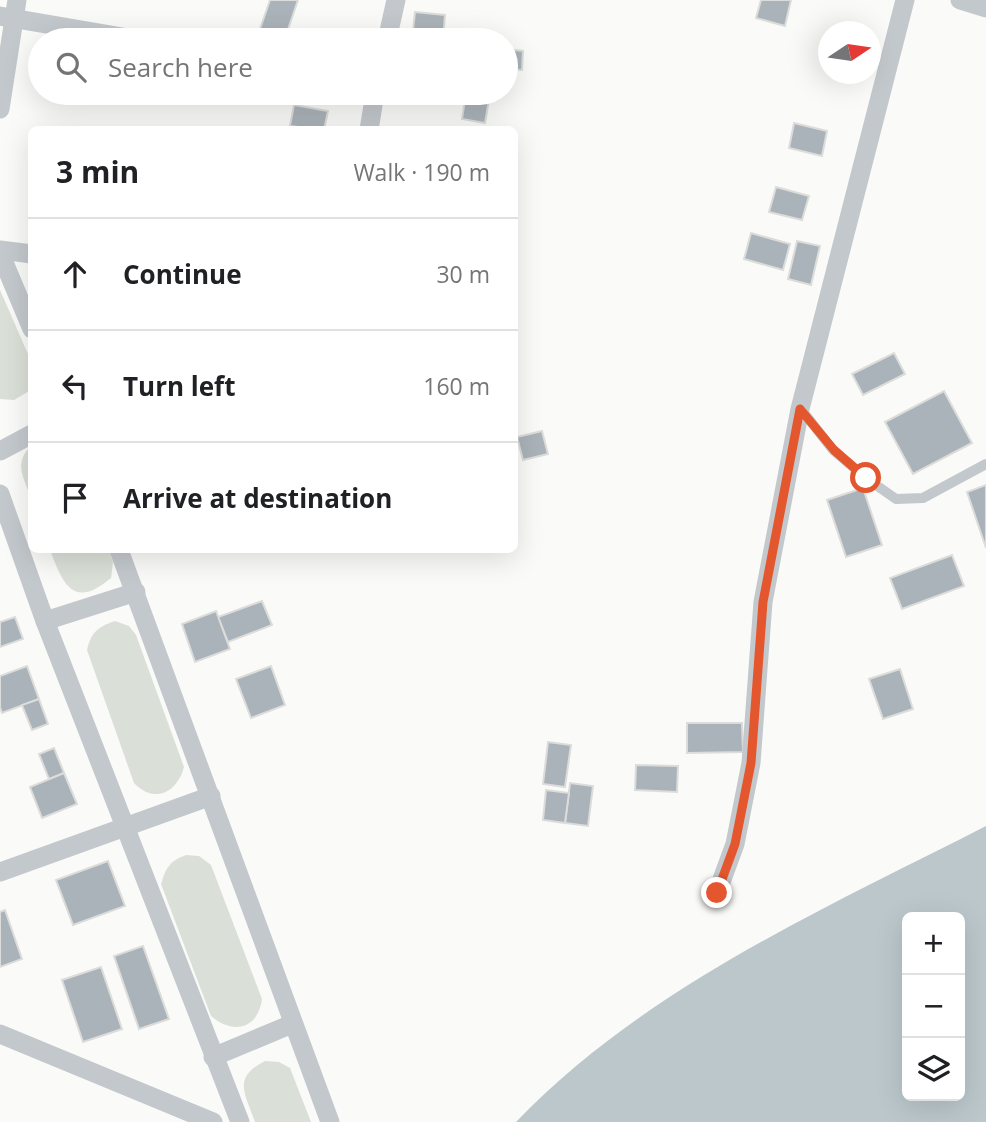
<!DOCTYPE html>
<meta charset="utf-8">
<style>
:root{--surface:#fff;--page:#f6f6f6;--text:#202124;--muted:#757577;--line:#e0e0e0}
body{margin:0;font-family:"Open Sans",sans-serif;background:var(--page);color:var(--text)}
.controls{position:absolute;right:21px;bottom:21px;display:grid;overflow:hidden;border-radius:10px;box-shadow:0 7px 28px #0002}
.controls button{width:63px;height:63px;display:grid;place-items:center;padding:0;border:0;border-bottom:2px solid var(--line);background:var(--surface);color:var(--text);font:35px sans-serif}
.compass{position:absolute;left:818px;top:21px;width:63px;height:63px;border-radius:50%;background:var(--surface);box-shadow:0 7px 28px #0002;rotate:77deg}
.stop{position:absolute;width:21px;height:21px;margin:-16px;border:5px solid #e4572e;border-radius:50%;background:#fff}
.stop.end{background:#e4572e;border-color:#fff;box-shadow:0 2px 7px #0008}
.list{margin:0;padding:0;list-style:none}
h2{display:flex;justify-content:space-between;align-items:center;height:91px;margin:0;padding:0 28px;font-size:30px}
h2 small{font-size:23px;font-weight:400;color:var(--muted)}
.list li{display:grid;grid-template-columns:46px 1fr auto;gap:21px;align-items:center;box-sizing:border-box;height:112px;padding:0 28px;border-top:2px solid var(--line)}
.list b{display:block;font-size:26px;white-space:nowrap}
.list em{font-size:23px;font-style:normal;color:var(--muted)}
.icon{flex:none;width:38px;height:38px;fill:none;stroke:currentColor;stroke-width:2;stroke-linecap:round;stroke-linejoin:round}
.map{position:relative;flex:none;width:986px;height:1122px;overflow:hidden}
.search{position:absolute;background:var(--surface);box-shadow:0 7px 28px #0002;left:28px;top:28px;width:490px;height:77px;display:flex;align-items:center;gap:18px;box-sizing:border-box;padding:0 24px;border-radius:38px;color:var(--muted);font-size:26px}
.panel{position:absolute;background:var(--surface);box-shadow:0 7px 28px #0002;left:28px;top:126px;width:490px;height:427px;border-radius:10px}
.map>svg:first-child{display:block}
.green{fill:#dadfd7}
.water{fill:#bbc7cb;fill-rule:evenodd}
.building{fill:#aab3b9;stroke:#dcdcda;stroke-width:2}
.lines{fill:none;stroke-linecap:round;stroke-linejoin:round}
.lane{stroke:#c3c8cc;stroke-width:10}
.street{stroke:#c3c8cc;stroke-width:19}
.route{stroke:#e4572e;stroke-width:9}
</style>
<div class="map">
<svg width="986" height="1122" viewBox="0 0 986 1122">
<rect width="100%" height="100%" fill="#fafaf8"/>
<g class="green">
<polygon points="0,290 31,361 31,390 14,400 0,399"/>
<path d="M31,446V498C24,478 13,463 31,446Z"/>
<path d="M50,550H109L113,562L111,578C73,610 63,584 50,550Z"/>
<path d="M115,621L129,626L136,635L184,767C177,793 154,804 134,783L87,650C91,632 98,627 115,621Z"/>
<path d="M186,855L199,856L211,865L262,999C258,1029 233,1035 211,1016L161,884C166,867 170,861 186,855Z"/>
<path d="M265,1061L279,1062L290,1068L311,1122H255C245,1093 232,1078 265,1061Z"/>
</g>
<path class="water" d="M986,826V1122H516C646,987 822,910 986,826ZM907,917H960V1096H907Z"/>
<g class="building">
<polygon points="270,0 298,0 285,38 260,29"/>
<polygon points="761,0 791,0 785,26 756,18"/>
<polygon points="415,12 445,15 443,40 412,40"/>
<polygon points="506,49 523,51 522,70 506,69"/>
<polygon points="466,93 490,94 485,123 462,119"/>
<polygon points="294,105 328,111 324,130 290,126"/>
<polygon points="794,123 827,131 822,156 789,148"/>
<polygon points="776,187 809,196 802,220 769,212"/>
<polygon points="751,233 790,244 783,270 744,259"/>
<polygon points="797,241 820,246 811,285 788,279"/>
<polygon points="894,353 905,374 863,395 852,374"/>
<polygon points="944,391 972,443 913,474 885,422"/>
<polygon points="542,431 548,454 523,460 517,437"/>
<polygon points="986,485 986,548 967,492"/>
<polygon points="863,488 882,545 846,557 827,500"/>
<polygon points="952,555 964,586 902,609 890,578"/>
<polygon points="262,601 272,625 228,642 218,617"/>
<polygon points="216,611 230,649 195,662 182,624"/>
<polygon points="15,617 23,639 0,647 0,622"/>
<polygon points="27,666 39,699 2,713 0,707 0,676"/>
<polygon points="271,666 285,705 251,718 236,679"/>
<polygon points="900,669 913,709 883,719 869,679"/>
<polygon points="39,699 48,724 32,730 22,705"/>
<polygon points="687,723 742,723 743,752 687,753"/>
<polygon points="548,742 571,745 565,787 543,784"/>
<polygon points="54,748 64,773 49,779 39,754"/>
<polygon points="636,765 678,766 677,792 635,790"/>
<polygon points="64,773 77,804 42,818 30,787"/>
<polygon points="570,783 593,786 588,826 565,823"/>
<polygon points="546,790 569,793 565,823 543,820"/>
<polygon points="108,861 125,906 73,925 56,880"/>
<polygon points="5,910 22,959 0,967 0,912"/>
<polygon points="143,946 169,1019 139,1029 114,956"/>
<polygon points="101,967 122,1029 83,1042 62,980"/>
</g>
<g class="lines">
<polyline class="lane" points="801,409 833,450 866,478 896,499 923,498 986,464"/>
<g class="street">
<polyline points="960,0 986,8"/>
<polyline points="0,16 140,40"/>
<polyline points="387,40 396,0"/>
<polyline points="0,109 17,0"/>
<polyline points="369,130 375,93"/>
<polyline points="0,250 32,254"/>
<polyline points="0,253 32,329"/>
<polyline points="0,451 32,434"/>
<polyline points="0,494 45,621 240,1122"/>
<polyline points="119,550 330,1122"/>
<polyline points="45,621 136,592"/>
<polyline points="0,872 211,796"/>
<polyline points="717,893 735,844 751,763 763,602 800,409 905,0"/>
<polyline points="0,1034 213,1122"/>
<polyline points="213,1057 292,1024"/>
</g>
</g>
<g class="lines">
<polyline class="route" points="717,893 735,844 751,763 763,602 800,409 834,450 866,478"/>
</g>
</svg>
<div class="controls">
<button>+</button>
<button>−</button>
<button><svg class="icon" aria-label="layers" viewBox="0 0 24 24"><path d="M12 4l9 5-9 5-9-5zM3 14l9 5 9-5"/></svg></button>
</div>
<svg class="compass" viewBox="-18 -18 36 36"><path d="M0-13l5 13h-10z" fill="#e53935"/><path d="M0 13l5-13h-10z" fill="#757577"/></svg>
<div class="stop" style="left:866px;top:478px"></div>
<div class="stop end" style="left:717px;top:893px"></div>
<div class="search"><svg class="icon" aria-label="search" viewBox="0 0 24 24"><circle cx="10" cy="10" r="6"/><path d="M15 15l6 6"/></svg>Search here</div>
<section class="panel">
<h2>3 min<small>Walk · 190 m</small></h2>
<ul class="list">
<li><svg class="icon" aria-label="ahead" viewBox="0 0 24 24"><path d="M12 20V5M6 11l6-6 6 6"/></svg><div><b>Continue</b></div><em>30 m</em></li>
<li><svg class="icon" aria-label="left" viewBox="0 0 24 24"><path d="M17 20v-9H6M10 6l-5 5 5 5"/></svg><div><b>Turn left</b></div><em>160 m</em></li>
<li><svg class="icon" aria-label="arrive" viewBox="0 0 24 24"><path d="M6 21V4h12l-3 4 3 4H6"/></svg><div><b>Arrive at destination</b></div></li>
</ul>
</section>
</div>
